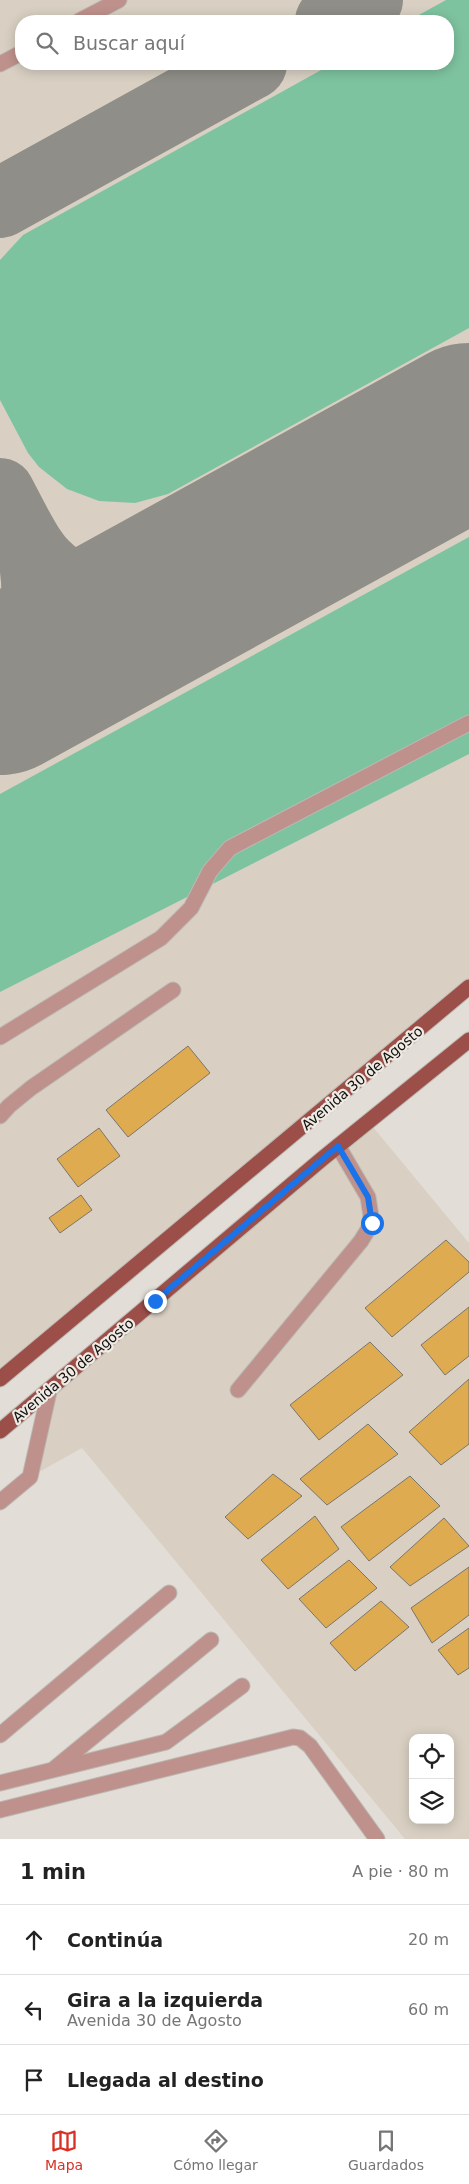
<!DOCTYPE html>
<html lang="es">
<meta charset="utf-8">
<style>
:root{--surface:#fff;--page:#f2f2f2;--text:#222;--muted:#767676;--line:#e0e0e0;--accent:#d93025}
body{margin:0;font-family:"DejaVu Sans",sans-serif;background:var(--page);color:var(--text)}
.controls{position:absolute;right:15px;bottom:15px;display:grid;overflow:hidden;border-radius:10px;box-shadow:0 2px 12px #0003}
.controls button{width:45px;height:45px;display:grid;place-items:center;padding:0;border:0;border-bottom:1px solid var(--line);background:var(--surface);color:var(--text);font:25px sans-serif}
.stop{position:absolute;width:15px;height:15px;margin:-11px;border:4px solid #1a73e8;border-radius:50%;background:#fff}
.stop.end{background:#1a73e8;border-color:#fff;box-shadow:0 1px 5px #0008}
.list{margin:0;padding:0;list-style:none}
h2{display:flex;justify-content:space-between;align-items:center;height:65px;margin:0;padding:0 20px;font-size:21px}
h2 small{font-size:16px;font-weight:400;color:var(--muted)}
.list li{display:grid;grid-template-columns:32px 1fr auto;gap:15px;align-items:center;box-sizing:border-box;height:70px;padding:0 20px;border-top:1px solid var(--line)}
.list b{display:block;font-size:19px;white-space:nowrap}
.list p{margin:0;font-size:16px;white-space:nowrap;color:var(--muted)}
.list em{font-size:16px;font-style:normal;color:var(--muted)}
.icon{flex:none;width:28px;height:28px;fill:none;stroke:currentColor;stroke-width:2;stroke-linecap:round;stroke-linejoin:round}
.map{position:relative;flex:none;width:469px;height:1839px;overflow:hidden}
.search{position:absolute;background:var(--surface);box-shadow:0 2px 12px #0003;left:15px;right:15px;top:15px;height:55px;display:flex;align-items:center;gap:12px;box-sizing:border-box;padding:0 18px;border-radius:20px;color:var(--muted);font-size:19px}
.sheet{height:275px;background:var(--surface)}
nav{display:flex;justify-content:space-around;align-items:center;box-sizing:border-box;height:70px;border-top:1px solid var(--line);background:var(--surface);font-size:14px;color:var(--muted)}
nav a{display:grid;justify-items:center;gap:2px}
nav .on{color:var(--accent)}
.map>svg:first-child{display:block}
.built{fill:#d9d0c3;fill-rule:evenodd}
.green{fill:#7ec3a0}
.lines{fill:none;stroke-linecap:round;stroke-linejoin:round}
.taxiway{stroke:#908e88;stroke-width:70}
.runway{stroke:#908e88;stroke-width:174}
.building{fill:#dfab50;stroke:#79756f}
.minor-casing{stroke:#bcb9b3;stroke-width:17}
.major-casing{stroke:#bcb9b3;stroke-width:17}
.minor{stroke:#bf918c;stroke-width:15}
.major{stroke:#9c4e48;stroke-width:15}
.route{stroke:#1a73e8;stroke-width:6}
.labels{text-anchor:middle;stroke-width:4.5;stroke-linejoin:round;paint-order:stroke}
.street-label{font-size:14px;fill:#11100d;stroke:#efebe4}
</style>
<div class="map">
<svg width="469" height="1839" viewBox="0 0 469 1839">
<rect width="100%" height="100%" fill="#e2ded7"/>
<g class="built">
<path d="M0,0H469V987L0,1379ZM21,21H448V64H21Z"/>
<path d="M368,1121L469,1243V1839H405L82,1448L30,1477L49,1392ZM413,1738H450V1820H413Z"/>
</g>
<g class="green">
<polygon points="446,0 469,0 469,328 168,494 135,503 99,501 67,489 39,467 28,453 0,400 0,260 23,235 332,64 448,64 448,21 408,21"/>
<polygon points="469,537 469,754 0,992 0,794"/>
</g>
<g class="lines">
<g class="taxiway">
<polyline points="330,21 368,0"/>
<polyline points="0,203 252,64"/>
<path d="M0,493C10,512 20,533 32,551C64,597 122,607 173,593"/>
<path d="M0,685C37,644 42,603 32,551"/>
</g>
<polyline class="runway" points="0,688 469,430"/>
</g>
<g class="building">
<polygon points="188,1046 210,1073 128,1137 106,1110"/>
<polygon points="99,1128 120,1156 78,1187 57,1159"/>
<polygon points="81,1195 92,1210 60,1233 49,1218"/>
<polygon points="446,1240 469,1262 469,1272 392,1337 365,1308"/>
<polygon points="469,1307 469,1356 445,1375 421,1345"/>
<polygon points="370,1342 403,1375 319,1440 290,1405"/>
<polygon points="469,1379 469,1444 441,1465 409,1432"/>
<polygon points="368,1424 398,1454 327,1505 300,1479"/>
<polygon points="273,1474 302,1496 248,1539 225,1517"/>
<polygon points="410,1476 440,1506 369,1561 341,1527"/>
<polygon points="315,1516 339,1549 288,1589 261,1560"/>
<polygon points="444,1518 469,1546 410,1586 390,1567"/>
<polygon points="349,1560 377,1588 326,1628 299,1599"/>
<polygon points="469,1567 469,1615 432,1643 411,1608"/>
<polygon points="381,1601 409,1627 355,1671 330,1643"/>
<polygon points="469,1628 469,1668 458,1675 438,1650"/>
</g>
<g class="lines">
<defs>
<g id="minor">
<polyline points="79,21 119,0"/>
<polyline points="0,64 21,53"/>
<polyline points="0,1037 161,938 191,908 210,871 230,848 469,723"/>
<polyline points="0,1116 9,1106 31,1088 173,990"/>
<polyline points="238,1390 361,1241 372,1223 368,1197 338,1146"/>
<polyline points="0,1502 30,1477 49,1392"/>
<polyline points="0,1735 169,1593"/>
<polyline points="55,1768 211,1640"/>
<polyline points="0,1783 166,1742 242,1686"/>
<polyline points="0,1810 293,1737 300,1738 310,1746 377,1839"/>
</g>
<g id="major">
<polyline points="0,1379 469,987"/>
<polyline points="0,1431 322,1159 469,1040"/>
</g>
</defs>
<use href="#minor" class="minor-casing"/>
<use href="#major" class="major-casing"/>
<use href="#minor" class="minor"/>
<use href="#major" class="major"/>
</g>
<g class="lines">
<polyline class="route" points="155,1301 338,1146 368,1197 372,1223"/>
</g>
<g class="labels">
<g class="street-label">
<text transform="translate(362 1078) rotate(-40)" y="5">Avenida 30 de Agosto</text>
<text transform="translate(73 1370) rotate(-40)" y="5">Avenida 30 de Agosto</text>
</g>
</g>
</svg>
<div class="controls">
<button><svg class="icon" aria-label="locate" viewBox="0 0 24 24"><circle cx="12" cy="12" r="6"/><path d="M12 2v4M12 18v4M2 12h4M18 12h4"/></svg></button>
<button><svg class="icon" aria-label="layers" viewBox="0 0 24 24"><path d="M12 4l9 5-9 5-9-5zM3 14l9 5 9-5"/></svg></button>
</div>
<div class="stop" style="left:372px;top:1223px"></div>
<div class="stop end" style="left:155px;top:1301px"></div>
<div class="search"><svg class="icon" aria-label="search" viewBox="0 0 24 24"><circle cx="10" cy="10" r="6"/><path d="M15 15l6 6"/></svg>Buscar aquí</div>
</div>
<section class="sheet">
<h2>1 min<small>A pie · 80 m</small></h2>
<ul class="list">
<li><svg class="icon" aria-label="ahead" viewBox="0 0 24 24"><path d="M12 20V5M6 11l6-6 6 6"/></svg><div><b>Continúa</b></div><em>20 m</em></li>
<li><svg class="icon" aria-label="left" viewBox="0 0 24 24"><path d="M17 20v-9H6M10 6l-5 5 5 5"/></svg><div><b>Gira a la izquierda</b><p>Avenida 30 de Agosto</p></div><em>60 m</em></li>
<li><svg class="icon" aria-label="arrive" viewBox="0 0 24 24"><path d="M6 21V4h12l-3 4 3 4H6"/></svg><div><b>Llegada al destino</b></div></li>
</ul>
</section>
<nav>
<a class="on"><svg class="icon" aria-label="map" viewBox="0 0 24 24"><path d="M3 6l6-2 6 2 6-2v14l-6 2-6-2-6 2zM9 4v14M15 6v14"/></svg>Mapa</a>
<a><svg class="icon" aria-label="directions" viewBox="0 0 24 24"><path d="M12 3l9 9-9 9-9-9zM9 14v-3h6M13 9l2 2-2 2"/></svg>Cómo llegar</a>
<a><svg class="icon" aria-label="saved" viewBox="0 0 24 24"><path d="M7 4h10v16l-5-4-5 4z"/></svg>Guardados</a>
</nav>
